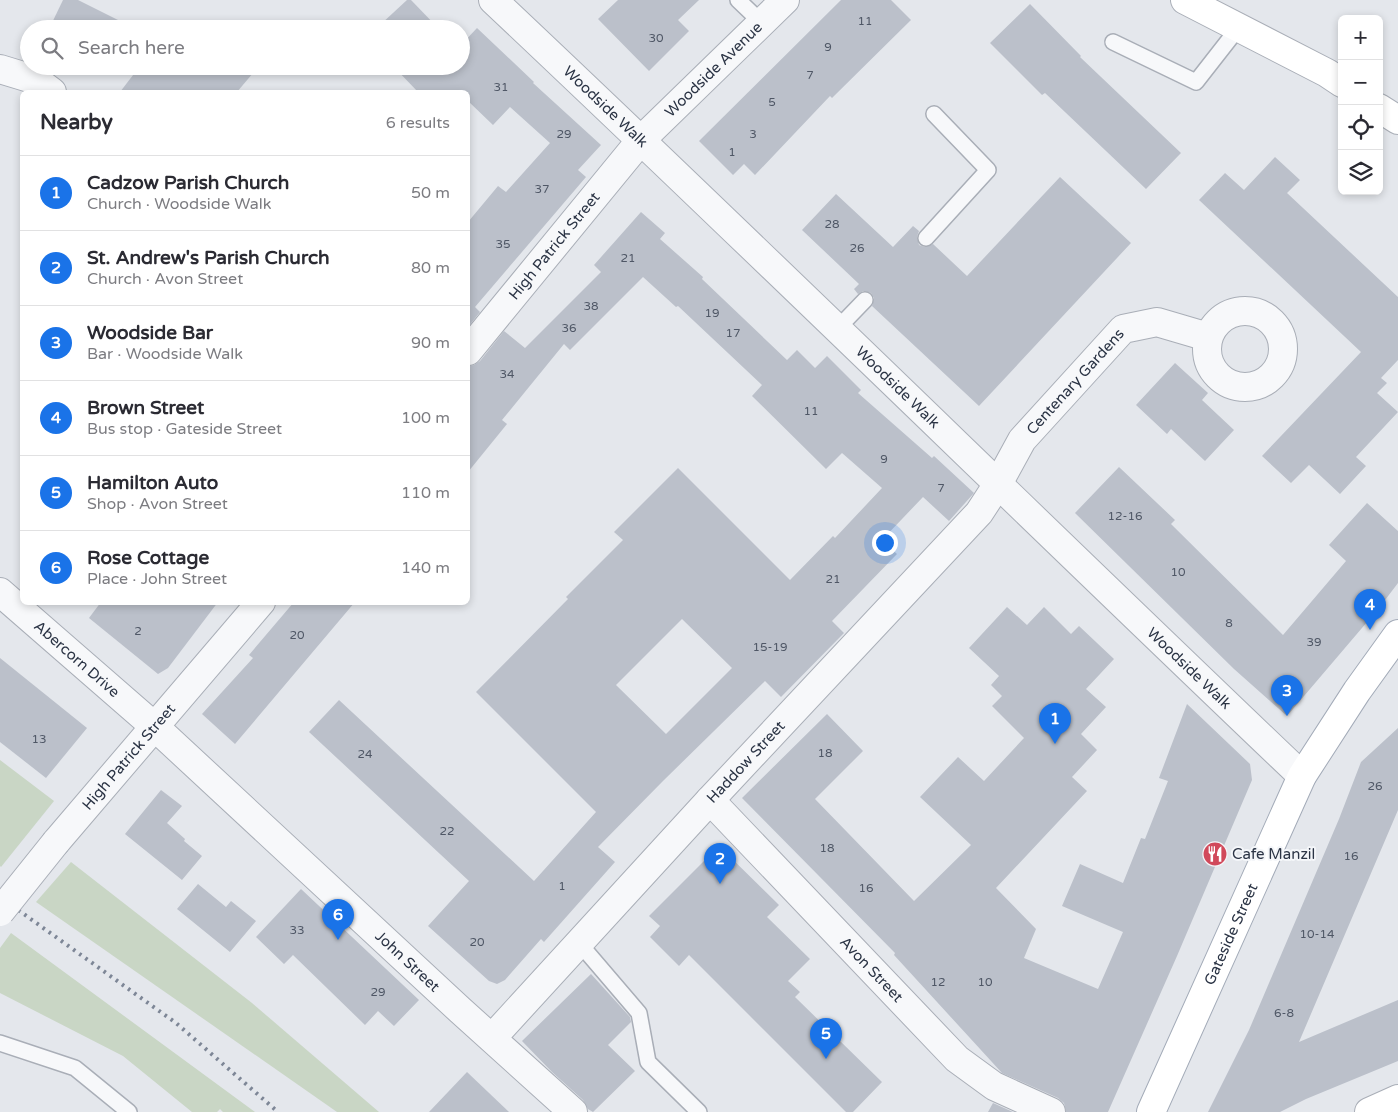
<!DOCTYPE html>
<meta charset="utf-8">
<style>
:root{--surface:#fff;--page:#f2f2f3;--text:#2b2b33;--muted:#7c7c81;--line:#e1e1e2;--accent:#1a73e8}
body{margin:0;font-family:"Varela Round",sans-serif;background:var(--page);color:var(--text)}
.controls{position:absolute;right:15px;top:15px;display:grid;overflow:hidden;border-radius:8px;box-shadow:0 2px 8px #0003}
.controls button{width:45px;height:45px;display:grid;place-items:center;padding:0;border:0;border-bottom:1px solid var(--line);background:var(--surface);color:var(--text);font:25px sans-serif}
.you{position:absolute;left:884px;top:542px;width:18px;height:18px;margin:-12px;border:4px solid #fff;border-radius:50%;background:#1a73e8;box-shadow:0 0 0 8px #1a73e833}
.badge{display:grid;place-items:center;width:32px;height:32px;border-radius:50%;background:var(--accent);color:#fff;font-size:16px;font-weight:700}
.pin{position:absolute;translate:-50% -41px;filter:drop-shadow(0 1px 2px #0008)}
.pin::after{content:'';position:absolute;top:26px;width:18px;height:15px;background:inherit;clip-path:polygon(0 0,100% 0,50% 100%)}
.list{margin:0;padding:0;list-style:none}
h2{display:flex;justify-content:space-between;align-items:center;height:65px;margin:0;padding:0 20px;font-size:21px}
h2 small{font-size:16px;font-weight:400;color:var(--muted)}
.list li{display:grid;grid-template-columns:32px 1fr auto;gap:15px;align-items:center;box-sizing:border-box;height:75px;padding:0 20px;border-top:1px solid var(--line)}
.list b{display:block;font-size:19px;white-space:nowrap}
.list p{margin:0;font-size:16px;white-space:nowrap;color:var(--muted)}
.list em{font-size:16px;font-style:normal;color:var(--muted)}
.icon{flex:none;width:28px;height:28px;fill:none;stroke:currentColor;stroke-width:2;stroke-linecap:round;stroke-linejoin:round}
.map{position:relative;flex:none;width:1398px;height:1112px;overflow:hidden}
.search{position:absolute;background:var(--surface);box-shadow:0 2px 8px #0003;left:20px;top:20px;width:450px;height:55px;display:flex;align-items:center;gap:12px;box-sizing:border-box;padding:0 18px;border-radius:28px;color:var(--muted);font-size:19px}
.panel{position:absolute;background:var(--surface);box-shadow:0 2px 8px #0003;left:20px;top:90px;width:450px;height:515px;border-radius:8px}
.map>svg:first-child{display:block}
.green{fill:#c9d6c5}
.building{fill:#bbc0ca;fill-rule:evenodd}
.lines{fill:none;stroke-linecap:round;stroke-linejoin:round}
.lane-casing{stroke:#a9aeb7;stroke-width:18}
.street-casing{stroke:#a9aeb7;stroke-width:30}
.secondary-casing{stroke:#a9aeb7;stroke-width:30}
.primary-casing{stroke:#a3abb8;stroke-width:30}
.lane{stroke:#f7f8fa;stroke-width:15}
.street{stroke:#f7f8fa;stroke-width:28}
.secondary{stroke:#fff;stroke-width:28}
.primary{stroke:#fff;stroke-width:28}
.rail{stroke:#7d8696;stroke-width:4;stroke-dasharray:2.5 5;stroke-linecap:butt}
.street-bridge-casing{stroke:#a9aeb7;stroke-width:30;stroke-linecap:butt}
.street-bridge{stroke:#f7f8fa;stroke-width:28}
.labels{text-anchor:middle;stroke-width:4;stroke-linejoin:round;paint-order:stroke}
.number-label{font-size:12px;fill:#4f5766}
.street-label{font-size:15px;fill:#2b3445;stroke:#f4f6f9}
.poi-label{font-size:15px;fill:#2b3445;stroke:#f4f6f9;text-anchor:start}
</style>
<div class="map">
<svg width="1398" height="1112" viewBox="0 0 1398 1112">
<rect width="100%" height="100%" fill="#e4e7ec"/>
<g class="green">
<polygon points="0,760 54,801 1,867 0,866"/>
<polygon points="71,862 252,1003 379,1112 337,1112 36,902"/>
<polygon points="11,933 255,1112 223,1112 220,1109 217,1112 192,1112 123,1056 0,993 0,948"/>
</g>
<g class="building">
<polygon points="63,0 78,0 136,29 49,29"/>
<polygon points="407,0 411,0 439,29 384,29 380,25"/>
<polygon points="618,0 699,0 678,20 689,31 649,71 598,19"/>
<polygon points="841,0 891,0 911,20 832,98 830,96 755,175 744,164 733,175 699,141"/>
<polygon points="1030,4 1081,56 1080,57 1181,153 1146,189 1045,93 1042,95 990,43"/>
<polygon points="477,28 534,82 533,83 601,145 578,170 586,177 475,307 480,312 468,327 468,222 498,186 506,192 550,143 510,107 493,125 468,101 468,92 418,92 393,66 461,66 461,45"/>
<polygon points="140,66 259,66 237,92 120,92"/>
<polygon points="1275,157 1300,180 1287,193 1398,297 1398,360 1381,378 1387,383 1377,393 1398,412 1356,457 1366,466 1340,494 1309,465 1291,483 1262,456 1361,352 1199,200 1225,173 1244,190"/>
<polygon points="1060,177 1131,243 979,406 872,306 874,298 871,293 863,291 858,294 854,289 859,284 802,230 836,194 893,247 913,226 919,231 917,236 919,245 924,247 933,244 967,276"/>
<path d="M641,212L665,233L660,239L703,277L702,279L787,360L797,350L815,368L827,356L861,390L858,393L932,458L934,456L974,493L949,521L923,497L882,540L897,554L832,621L844,633L781,697L765,681L663,781L598,847L615,862L544,942L541,939L505,980L497,984L489,981L428,926L469,881L309,732L339,700L534,881L596,812L476,692L568,599L566,597L623,540L614,532L678,468L790,580L833,536L835,538L882,488L842,453L826,469L752,396L762,385L678,306L676,307L643,277L570,350L564,344L502,420L507,424L468,472V366L474,365L480,361L504,331L525,348L601,272L594,265ZM682,619L732,668L666,734L616,685Z"/>
<polygon points="1175,363 1208,393 1202,400 1234,430 1205,461 1171,429 1167,434 1136,405"/>
<polygon points="1119,467 1175,520 1171,524 1283,635 1346,561 1329,545 1367,503 1398,531 1398,583 1379,608 1287,716 1234,669 1075,513"/>
<polygon points="101,602 218,602 168,668 158,674 89,618"/>
<polygon points="294,602 355,602 235,744 202,714 253,658 249,655"/>
<polygon points="1007,607 1027,625 1044,607 1071,634 1079,626 1114,659 1086,689 1106,707 1081,734 1097,750 1072,777 1087,791 996,888 1036,929 1024,958 1098,989 1123,932 1062,906 1080,864 1123,883 1141,838 1145,839 1168,781 1159,778 1187,704 1250,764 1252,780 1177,956 1108,1112 1066,1112 1064,1103 1058,1098 1002,1073 894,955 895,953 742,798 827,714 863,751 815,799 914,901 971,845 920,797 958,757 984,781 1024,738 992,706 1002,696 991,685 999,676 969,648"/>
<polygon points="0,658 87,728 46,778 0,742"/>
<polygon points="1398,728 1398,810 1299,1042 1398,1000 1398,1061 1306,1099 1280,1112 1208,1112 1249,1030 1339,819 1361,762"/>
<polygon points="161,790 182,806 167,823 185,839 184,841 202,856 182,880 125,834"/>
<polygon points="719,846 779,905 767,917 810,959 788,981 800,992 795,997 882,1082 853,1112 846,1112 689,955 679,966 650,937 660,926 649,916"/>
<polygon points="198,884 226,907 231,901 256,921 230,952 177,909"/>
<polygon points="301,889 419,1000 394,1026 378,1011 365,1025 293,955 284,964 256,937"/>
<polygon points="591,974 630,1017 631,1022 608,1045 635,1071 593,1112 588,1109 583,1100 552,1072 522,1041"/>
<polygon points="467,1072 509,1112 429,1112"/>
<polygon points="993,1103 1013,1112 988,1112"/>
</g>
<g class="lines">
<defs>
<g id="lane">
<polyline points="738,0 762,23"/>
<polyline points="1113,42 1196,82 1239,27"/>
<polyline points="926,238 988,170 934,114"/>
<polyline points="837,329 865,300"/>
<polyline points="580,944 639,1013 648,1062 699,1112"/>
<polyline points="0,1043 75,1068 129,1112"/>
</g>
<g id="street">
<path id="s1" d="M493,0C765,256 1031,518 1302,776"/>
<polyline points="0,69 36,80 52,92"/>
<circle cx="1245" cy="349" r="38"/>
<path id="s2" d="M468,351L641,140L785,0"/>
<path id="s3" d="M0,592L155,727L460,1010L573,1112"/>
<path id="s4" d="M710,800L957,1059L994,1086L1051,1112"/>
<path id="s5" d="M56,842L261,602"/>
<path id="s6" d="M492,1038L710,800L979,513L998,484L1022,440L1123,329L1157,322L1208,337"/>
</g>
<g id="secondary">
<polyline points="1185,0 1327,73 1342,83"/>
<polyline points="1379,108 1398,120"/>
<polyline points="1369,1112 1398,1099"/>
</g>
<g id="primary">
<path id="s7" d="M1151,1112L1302,776L1357,691L1398,634"/>
</g>
</defs>
<use href="#lane" class="lane-casing"/>
<use href="#street" class="street-casing"/>
<use href="#secondary" class="secondary-casing"/>
<use href="#primary" class="primary-casing"/>
<use href="#lane" class="lane"/>
<use href="#street" class="street"/>
<use href="#secondary" class="secondary"/>
<use href="#primary" class="primary"/>
<polyline class="rail" points="0,897 176,1023 278,1112"/>
<defs>
<polyline id="street-bridge" points="0,912 56,842"/>
</defs>
<use href="#street-bridge" class="street-bridge-casing"/>
<use href="#street-bridge" class="street-bridge"/>
</g>
<defs>
<symbol id="restaurant-disc" viewBox="-11 -11 22 22"><circle r="9.5" fill="#d1495b" stroke="#f4f6f9"/><path d="M-5-6h1v4h1v-4h1v4h1v-4h1v5L-1.5 .5V6h-2V.5L-5-1ZM5-6V6H3V1.5H1.5Q1.5-4 5-6Z" fill="#fff"/></symbol>
</defs>
<g fill-rule="evenodd">
<use href="#restaurant-disc" x="1201" y="840" width="28" height="28"/>
</g>
<g class="labels">
<g class="number-label">
<text x="865" y="25">11</text>
<text x="656" y="42">30</text>
<text x="828" y="51">9</text>
<text x="810" y="79">7</text>
<text x="501" y="91">31</text>
<text x="772" y="106">5</text>
<text x="564" y="138">29</text>
<text x="753" y="138">3</text>
<text x="732" y="156">1</text>
<text x="542" y="193">37</text>
<text x="832" y="228">28</text>
<text x="503" y="248">35</text>
<text x="857" y="252">26</text>
<text x="628" y="262">21</text>
<text x="591" y="310">38</text>
<text x="712" y="317">19</text>
<text x="569" y="332">36</text>
<text x="733" y="337">17</text>
<text x="507" y="378">34</text>
<text x="811" y="415">11</text>
<text x="884" y="463">9</text>
<text x="941" y="492">7</text>
<text x="1125" y="520">12-16</text>
<text x="1178" y="576">10</text>
<text x="833" y="583">21</text>
<text x="1229" y="627">8</text>
<text x="138" y="635">2</text>
<text x="297" y="639">20</text>
<text x="1314" y="646">39</text>
<text x="770" y="651">15-19</text>
<text x="39" y="743">13</text>
<text x="825" y="757">18</text>
<text x="365" y="758">24</text>
<text x="1375" y="790">26</text>
<text x="447" y="835">22</text>
<text x="827" y="852">18</text>
<text x="1351" y="860">16</text>
<text x="562" y="890">1</text>
<text x="866" y="892">16</text>
<text x="297" y="934">33</text>
<text x="1317" y="938">10-14</text>
<text x="477" y="946">20</text>
<text x="938" y="986">12</text>
<text x="985" y="986">10</text>
<text x="378" y="996">29</text>
<text x="1284" y="1017">6-8</text>
</g>
<g class="street-label">
<text dy="5" stroke="none"><textPath href="#s2" startOffset="374">Woodside Avenue</textPath></text>
<text dy="5" stroke="none"><textPath href="#s1" startOffset="155">Woodside Walk</textPath></text>
<text dy="5" stroke="none"><textPath href="#s2" startOffset="136">High Patrick Street</textPath></text>
<text dy="5" stroke="none"><textPath href="#s6" startOffset="880">Centenary Gardens</textPath></text>
<text dy="5" stroke="none"><textPath href="#s1" startOffset="560">Woodside Walk</textPath></text>
<text dy="5" stroke="none"><textPath href="#s3" startOffset="102">Abercorn Drive</textPath></text>
<text dy="5" stroke="none"><textPath href="#s1" startOffset="965">Woodside Walk</textPath></text>
<text dy="5" stroke="none"><textPath href="#s5" startOffset="112">High Patrick Street</textPath></text>
<text dy="5" stroke="none"><textPath href="#s6" startOffset="375">Haddow Street</textPath></text>
<text dy="5" stroke="none"><textPath href="#s7" startOffset="195">Gateside Street</textPath></text>
<text dy="5" stroke="none"><textPath href="#s3" startOffset="550">John Street</textPath></text>
<text dy="5" stroke="none"><textPath href="#s4" startOffset="234">Avon Street</textPath></text>
</g>
<g class="poi-label">
<text x="1232" y="859">Cafe Manzil</text>
</g>
</g>
</svg>
<div class="controls">
<button>+</button>
<button>−</button>
<button><svg class="icon" aria-label="locate" viewBox="0 0 24 24"><circle cx="12" cy="12" r="6"/><path d="M12 2v4M12 18v4M2 12h4M18 12h4"/></svg></button>
<button><svg class="icon" aria-label="layers" viewBox="0 0 24 24"><path d="M12 4l9 5-9 5-9-5zM3 14l9 5 9-5"/></svg></button>
</div>
<div class="you"></div>
<div class="pin badge" style="left:1055px;top:744px">1</div>
<div class="pin badge" style="left:720px;top:884px">2</div>
<div class="pin badge" style="left:1287px;top:716px">3</div>
<div class="pin badge" style="left:1370px;top:630px">4</div>
<div class="pin badge" style="left:826px;top:1059px">5</div>
<div class="pin badge" style="left:338px;top:940px">6</div>
<div class="search"><svg class="icon" aria-label="search" viewBox="0 0 24 24"><circle cx="10" cy="10" r="6"/><path d="M15 15l6 6"/></svg>Search here</div>
<section class="panel">
<h2>Nearby<small>6 results</small></h2>
<ul class="list">
<li><span class="badge">1</span><div><b>Cadzow Parish Church</b><p>Church · Woodside Walk</p></div><em>50 m</em></li>
<li><span class="badge">2</span><div><b>St. Andrew's Parish Church</b><p>Church · Avon Street</p></div><em>80 m</em></li>
<li><span class="badge">3</span><div><b>Woodside Bar</b><p>Bar · Woodside Walk</p></div><em>90 m</em></li>
<li><span class="badge">4</span><div><b>Brown Street</b><p>Bus stop · Gateside Street</p></div><em>100 m</em></li>
<li><span class="badge">5</span><div><b>Hamilton Auto</b><p>Shop · Avon Street</p></div><em>110 m</em></li>
<li><span class="badge">6</span><div><b>Rose Cottage</b><p>Place · John Street</p></div><em>140 m</em></li>
</ul>
</section>
</div>
